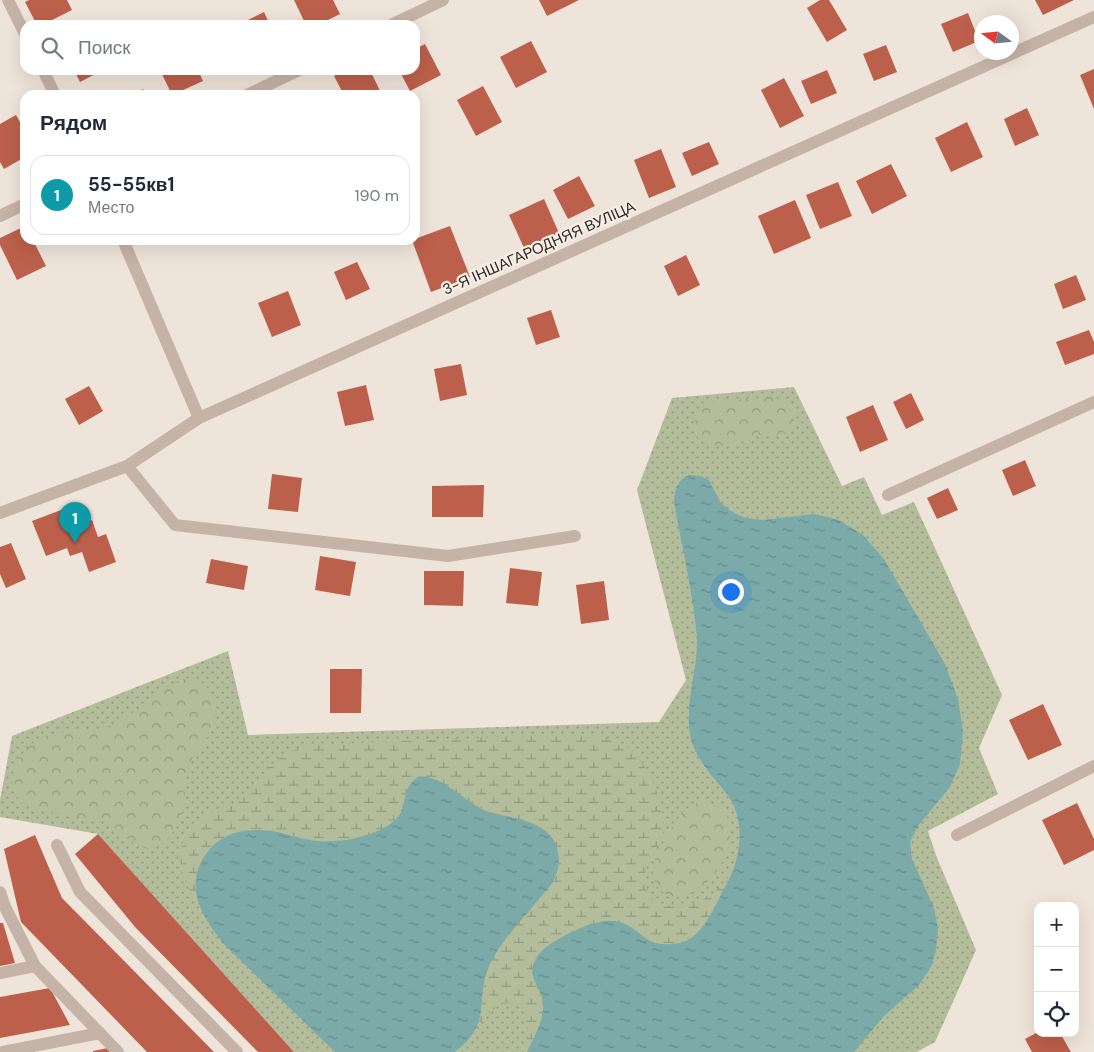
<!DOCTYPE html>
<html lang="ru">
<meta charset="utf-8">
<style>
:root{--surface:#fff;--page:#f6f6f7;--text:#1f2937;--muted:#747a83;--line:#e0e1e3;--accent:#1a73e8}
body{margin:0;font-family:"DM Sans",sans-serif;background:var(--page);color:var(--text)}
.controls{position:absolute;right:15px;bottom:15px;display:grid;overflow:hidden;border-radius:10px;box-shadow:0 5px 20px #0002}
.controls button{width:45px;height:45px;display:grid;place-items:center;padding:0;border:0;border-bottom:1px solid var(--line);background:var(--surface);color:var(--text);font:25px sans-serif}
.compass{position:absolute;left:974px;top:15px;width:45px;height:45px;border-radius:50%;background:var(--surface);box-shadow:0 5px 20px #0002;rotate:285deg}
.you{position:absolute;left:730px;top:591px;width:18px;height:18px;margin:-12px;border:4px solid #fff;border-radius:50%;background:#1a73e8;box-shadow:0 0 0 8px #1a73e833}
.badge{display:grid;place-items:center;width:32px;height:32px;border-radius:50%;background:var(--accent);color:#fff;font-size:16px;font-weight:700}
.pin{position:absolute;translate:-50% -41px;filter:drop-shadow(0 1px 2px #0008)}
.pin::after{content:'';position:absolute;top:26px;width:18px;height:15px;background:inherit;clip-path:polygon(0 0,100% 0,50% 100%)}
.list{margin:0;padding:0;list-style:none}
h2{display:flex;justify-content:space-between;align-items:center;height:65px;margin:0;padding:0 20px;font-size:21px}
h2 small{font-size:16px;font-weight:400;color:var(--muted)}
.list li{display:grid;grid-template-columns:32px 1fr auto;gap:15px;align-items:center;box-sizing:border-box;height:80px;margin:0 10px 10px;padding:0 10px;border:1px solid var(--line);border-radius:15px}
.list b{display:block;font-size:19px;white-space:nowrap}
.list p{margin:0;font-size:16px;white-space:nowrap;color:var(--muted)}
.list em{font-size:16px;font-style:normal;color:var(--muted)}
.icon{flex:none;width:28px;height:28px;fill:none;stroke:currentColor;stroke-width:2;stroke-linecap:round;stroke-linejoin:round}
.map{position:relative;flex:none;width:1094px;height:1052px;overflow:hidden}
.search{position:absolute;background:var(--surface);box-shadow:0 5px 20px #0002;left:20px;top:20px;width:400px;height:55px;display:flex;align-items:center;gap:12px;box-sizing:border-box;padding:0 18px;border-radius:15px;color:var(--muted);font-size:19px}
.panel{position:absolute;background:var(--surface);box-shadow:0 5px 20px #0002;left:20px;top:90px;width:400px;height:155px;border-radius:15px}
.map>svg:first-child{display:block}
.grass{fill:url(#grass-dots)}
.forest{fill:url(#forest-crowns)}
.wetland{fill:url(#wetland-marsh)}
.water{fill:url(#water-ripples)}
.building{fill:#bc604b}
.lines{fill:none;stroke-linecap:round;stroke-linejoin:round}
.minor{stroke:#c6b3a7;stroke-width:12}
.labels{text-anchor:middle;stroke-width:4.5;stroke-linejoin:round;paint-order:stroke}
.street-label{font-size:15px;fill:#332a27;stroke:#f7eee5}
</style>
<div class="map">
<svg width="1094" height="1052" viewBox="0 0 1094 1052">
<defs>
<pattern id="grass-dots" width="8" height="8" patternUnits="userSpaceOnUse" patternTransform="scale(1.25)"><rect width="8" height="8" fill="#b3bd9b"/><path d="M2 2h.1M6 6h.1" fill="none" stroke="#929a7e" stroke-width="1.8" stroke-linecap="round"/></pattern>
<pattern id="forest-crowns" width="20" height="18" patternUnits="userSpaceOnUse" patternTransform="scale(1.25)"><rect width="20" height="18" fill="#b3bd9b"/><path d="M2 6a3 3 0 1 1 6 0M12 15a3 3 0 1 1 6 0" fill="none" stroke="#929a7e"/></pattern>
<pattern id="wetland-marsh" width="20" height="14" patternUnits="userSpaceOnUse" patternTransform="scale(1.25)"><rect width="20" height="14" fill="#b3bd9b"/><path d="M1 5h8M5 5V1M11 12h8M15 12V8" fill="none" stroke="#929a7e"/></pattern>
<pattern id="water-ripples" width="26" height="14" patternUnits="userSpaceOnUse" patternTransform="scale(1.25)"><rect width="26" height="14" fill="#7baaa9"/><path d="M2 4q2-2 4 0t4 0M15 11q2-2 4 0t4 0" fill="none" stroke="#658b8a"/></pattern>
</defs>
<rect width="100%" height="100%" fill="#efe4da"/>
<polygon class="grass" points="794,387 842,486 864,477 882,515 914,502 1002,695 979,748 998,794 928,831 937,858 976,950 935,1042 917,1052 294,1052 98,834 0,817 0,800 12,736 228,651 248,735 659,722 686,680 637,490 672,398"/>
<g class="forest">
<path d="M771,397C781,399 793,401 794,413C797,442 776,432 759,435C746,438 733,447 718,446C689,443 685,416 711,402Z"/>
<path d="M188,678C191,679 196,679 199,681C215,689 218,713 212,728C207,743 192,752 189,767C182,795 189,820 165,841C160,845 153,848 147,848C131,846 119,829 106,822L33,809C27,806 22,804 18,798C1,777 24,744 45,736C68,728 95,735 117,723C142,710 159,685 188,678Z"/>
<path d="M702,801C762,811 715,902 674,897C657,894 650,878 654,862C657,853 663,844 668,835C673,827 678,817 685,810C690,806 696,804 702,801Z"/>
</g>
<path class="wetland" d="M572,734C590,735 608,736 624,745C648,759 669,810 662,837C657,854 640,867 646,886C655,918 699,906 717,890C724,884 729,875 734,868C724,888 714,917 698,931C686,942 664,949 649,940C645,938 642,933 637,931C631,929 602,923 596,923C581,924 550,943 539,953L537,989L542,998V1011L539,1026L527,1052H525C536,1006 508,983 478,1026L482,1009L484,985L489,965L504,939L552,883L558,852L553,839L543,829L528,823L487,811L469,801L438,781L404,802C399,819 390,827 373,833C355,839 336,843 317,841C300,839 259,825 245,830C241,832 236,837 233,840C221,850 209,860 197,869C195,886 197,898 203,914C189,890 171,863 186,835C191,826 198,819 207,814C220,808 234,806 245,796C253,789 258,780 265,772C277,757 293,750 310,745Z"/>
<g class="water">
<path d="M689,475L700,476L709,480L721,503L732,512L746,518L763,520L814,514L839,520L863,535L884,559L945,664L958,699L963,732L960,764L950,787L918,826L910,842L912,859L934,908L938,928L936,950L931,967L919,985L883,1017L854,1052H527C534,1037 547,1016 542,998C539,986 528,976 534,963C539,949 552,943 564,936C582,927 606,915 625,924C635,928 641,936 650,941C658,945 675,945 683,942C701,936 711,914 719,899C723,889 730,879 734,868C742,845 743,813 726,793C709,772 690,753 689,725C687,698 697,670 697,642C697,633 695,622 694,612C689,575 680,538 674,501C675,488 677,481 689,475Z"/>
<path d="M419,776C447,777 464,803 489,812C506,817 528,819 543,829C561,841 563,866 552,883C549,888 544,893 540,898C523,919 502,939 490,964C473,1001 495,1020 455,1052H335L225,945C208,925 187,895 199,867C213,833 244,826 277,832C291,835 304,840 318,841C332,842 347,841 360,837C374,833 395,826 401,812C407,796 403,788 419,776Z"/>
</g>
<g class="building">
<polygon points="29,0 67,0 72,10 42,25 37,25 25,2"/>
<polygon points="294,0 333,0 340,14 318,25 306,25"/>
<polygon points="539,0 579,0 547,16"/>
<polygon points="820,0 829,0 847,30 827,42 807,8"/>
<polygon points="1035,0 1074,0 1043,15"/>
<polygon points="264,12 270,25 238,25"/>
<polygon points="968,13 979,41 953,52 941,24"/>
<polygon points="531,41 547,72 516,88 500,57"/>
<polygon points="425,44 441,75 410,91 399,70 415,70 415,49"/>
<polygon points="886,45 897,72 874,81 863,54"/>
<polygon points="1094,69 1094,109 1080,75"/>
<polygon points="74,70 103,70 80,82"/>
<polygon points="160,70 198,70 203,81 172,95"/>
<polygon points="346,70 370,70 382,95 344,95 334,76"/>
<polygon points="827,70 837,93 811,104 801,81"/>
<polygon points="784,78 804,116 780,128 761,90"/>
<polygon points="483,86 502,122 476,136 457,100"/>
<polygon points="143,89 146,95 131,95"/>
<polygon points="1027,108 1039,135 1015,146 1004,119"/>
<polygon points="16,115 25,131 25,157 4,169 0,162 0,124"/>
<polygon points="967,122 983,157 951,172 935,138"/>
<polygon points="709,142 719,164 692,176 682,153"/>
<polygon points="661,149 676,187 649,198 634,160"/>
<polygon points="891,164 907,196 872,214 856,181"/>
<polygon points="579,176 595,206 568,219 553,190"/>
<polygon points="838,182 852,216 820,229 806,195"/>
<polygon points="544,199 559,233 524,248 509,215"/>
<polygon points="795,200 811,238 774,254 758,216"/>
<polygon points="25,226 25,240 33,240 46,266 17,280 0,245 0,238"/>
<polygon points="450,226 470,277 431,292 412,240"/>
<polygon points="686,255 700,285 678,296 664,266"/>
<polygon points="357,262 370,289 346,300 334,272"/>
<polygon points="1076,275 1086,300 1063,309 1054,284"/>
<polygon points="288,291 301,325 272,337 258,303"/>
<polygon points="551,310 560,337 536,345 527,318"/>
<polygon points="1089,330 1094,342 1094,354 1065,365 1056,342"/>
<polygon points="461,364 467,395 440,401 434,369"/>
<polygon points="366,385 374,420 345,426 337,392"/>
<polygon points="89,386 103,411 79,425 65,399"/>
<polygon points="911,393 924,420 906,429 893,402"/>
<polygon points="873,405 888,440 860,452 846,417"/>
<polygon points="1025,460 1036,486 1013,496 1002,470"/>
<polygon points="272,474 302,478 298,512 268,509"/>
<polygon points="484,485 483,517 432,517 432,486"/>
<polygon points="948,488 958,510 937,519 927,498"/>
<polygon points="69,507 77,526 92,520 98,537 106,534 116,562 89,572 82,552 70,556 67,548 46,556 32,521"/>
<polygon points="11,543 26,579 6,588 0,574 0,547"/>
<polygon points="320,556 356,562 350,596 315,590"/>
<polygon points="211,559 248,566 244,590 206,583"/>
<polygon points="510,568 542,572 538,606 506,603"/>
<polygon points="424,571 464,571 463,606 424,605"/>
<polygon points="604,581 609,620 581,624 576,585"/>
<polygon points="330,669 362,669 361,713 330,713"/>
<polygon points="1043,704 1062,745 1028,760 1009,720"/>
<polygon points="1077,803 1094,839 1094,850 1064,865 1042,820"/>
<polygon points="98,834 294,1052 258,1052 135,927 75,854"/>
<polygon points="35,835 62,898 214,1052 147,1052 21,922 4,849"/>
<polygon points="0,923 3,923 15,963 0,966"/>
<polygon points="50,988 70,1025 0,1038 0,997"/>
<polygon points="1038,1032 1060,1033 1071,1052 1032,1052 1025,1039"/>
<polygon points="108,1048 111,1052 93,1052 93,1051"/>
</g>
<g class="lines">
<g class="minor">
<polyline points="8,0 25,34"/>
<polyline points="391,25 443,0"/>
<polyline points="43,70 55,95"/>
<polyline points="247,95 299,70"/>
<polyline points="0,216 25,204"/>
<polyline points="123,240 199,418"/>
<polyline points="127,466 175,525 448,556 575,536"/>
<polyline points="888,495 1094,402"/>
<polyline points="0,513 127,466 199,418 1094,17"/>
<polyline points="957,835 1094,766"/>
<polyline points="57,845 80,892 237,1052"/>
<polyline points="0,892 5,907 35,966 118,1052"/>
<polyline points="0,973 35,966"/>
<polyline points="3,1052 100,1033"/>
</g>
</g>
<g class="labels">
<g class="street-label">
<text transform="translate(539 248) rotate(-24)" y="5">3-Я ІНШАГАРОДНЯЯ ВУЛІЦА</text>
</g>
</g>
</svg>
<div class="controls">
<button>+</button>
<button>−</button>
<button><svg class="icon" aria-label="locate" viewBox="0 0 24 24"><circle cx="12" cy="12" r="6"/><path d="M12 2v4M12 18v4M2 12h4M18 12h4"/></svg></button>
</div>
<svg class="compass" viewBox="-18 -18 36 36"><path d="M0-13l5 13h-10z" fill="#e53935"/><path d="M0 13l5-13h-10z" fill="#747a83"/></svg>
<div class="you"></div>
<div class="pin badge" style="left:75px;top:543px;background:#0f9aa8">1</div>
<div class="search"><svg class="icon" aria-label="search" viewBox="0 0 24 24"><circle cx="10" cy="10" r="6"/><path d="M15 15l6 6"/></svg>Поиск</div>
<section class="panel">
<h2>Рядом<small></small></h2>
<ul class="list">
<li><span class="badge" style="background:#0f9aa8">1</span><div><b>55-55кв1</b><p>Место</p></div><em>190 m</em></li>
</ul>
</section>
</div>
